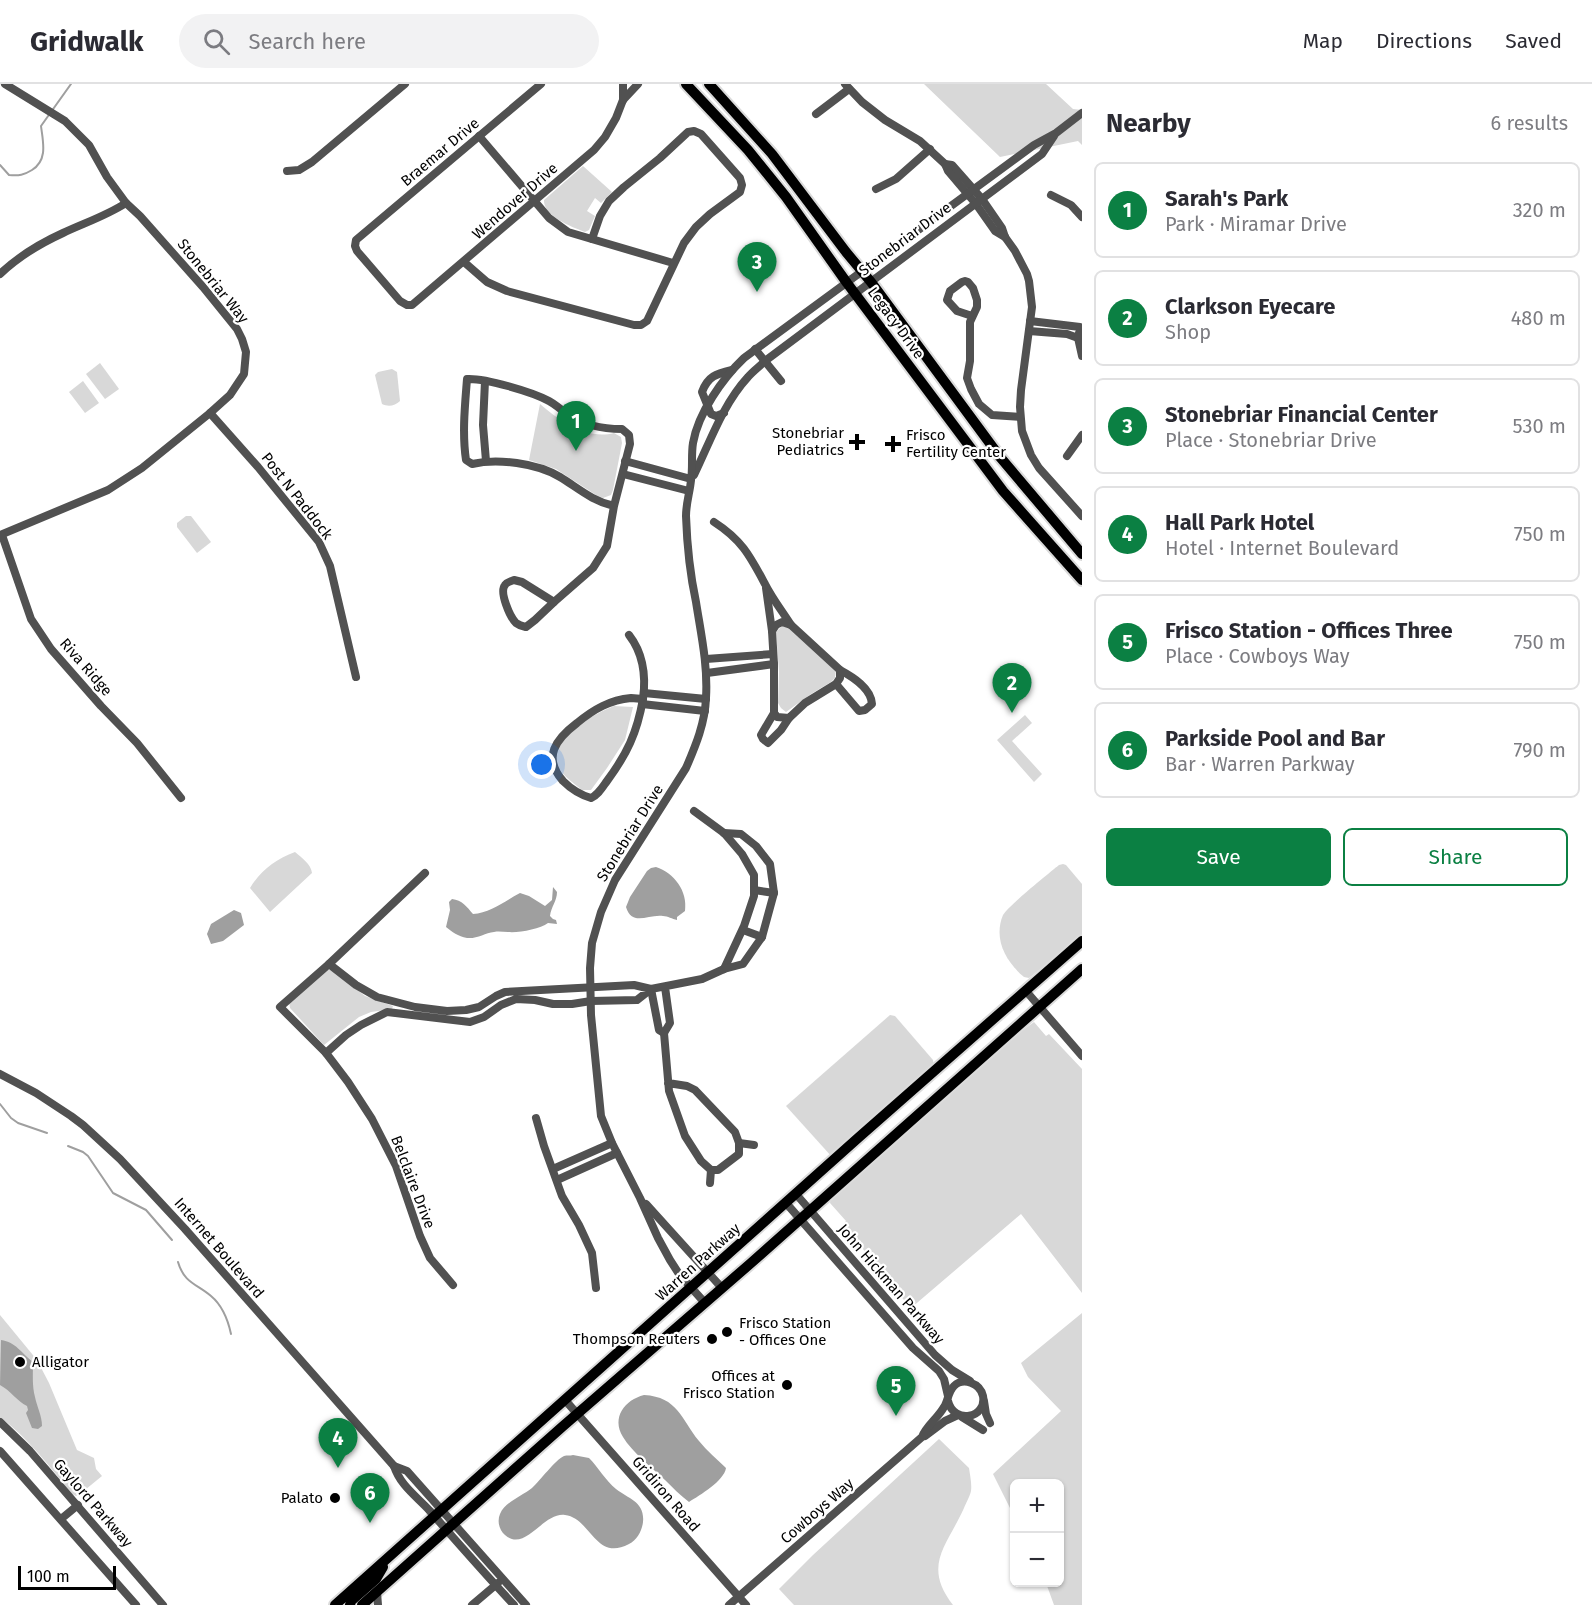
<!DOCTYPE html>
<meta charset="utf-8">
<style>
:root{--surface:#fff;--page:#f2f2f3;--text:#2b2b33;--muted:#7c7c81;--line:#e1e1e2;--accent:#0b8043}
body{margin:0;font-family:"Fira Sans",sans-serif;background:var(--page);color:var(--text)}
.controls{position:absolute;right:18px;bottom:18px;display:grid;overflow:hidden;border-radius:9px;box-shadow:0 2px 4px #0004}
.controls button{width:54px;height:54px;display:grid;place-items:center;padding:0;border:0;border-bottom:2px solid var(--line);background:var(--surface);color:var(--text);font:30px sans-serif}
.scale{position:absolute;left:18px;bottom:15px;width:98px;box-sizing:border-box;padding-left:6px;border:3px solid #000;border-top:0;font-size:16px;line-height:21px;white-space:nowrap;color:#000;-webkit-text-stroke:4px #fff;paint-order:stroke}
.you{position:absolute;left:542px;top:681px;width:21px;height:21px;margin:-15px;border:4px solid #fff;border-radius:50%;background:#1a73e8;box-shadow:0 0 0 9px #1a73e833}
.badge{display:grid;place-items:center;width:39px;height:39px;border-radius:50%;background:var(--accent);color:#fff;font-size:20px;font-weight:700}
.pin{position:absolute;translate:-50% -50px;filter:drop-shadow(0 2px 3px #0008)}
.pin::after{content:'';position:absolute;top:32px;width:21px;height:18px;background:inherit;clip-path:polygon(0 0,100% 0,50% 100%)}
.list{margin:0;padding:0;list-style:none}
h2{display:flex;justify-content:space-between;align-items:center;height:78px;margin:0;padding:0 24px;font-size:26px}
h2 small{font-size:20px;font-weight:400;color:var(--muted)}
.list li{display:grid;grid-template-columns:39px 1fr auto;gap:18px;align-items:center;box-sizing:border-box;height:96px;margin:0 12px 12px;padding:0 12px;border:2px solid var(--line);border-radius:9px}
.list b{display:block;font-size:22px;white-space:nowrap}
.list p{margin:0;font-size:20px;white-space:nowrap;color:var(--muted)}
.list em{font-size:20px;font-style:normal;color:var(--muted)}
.actions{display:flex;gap:12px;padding:18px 24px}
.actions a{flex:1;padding:14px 0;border:2px solid var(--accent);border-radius:9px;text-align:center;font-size:21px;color:var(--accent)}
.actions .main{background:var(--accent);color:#fff}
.icon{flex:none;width:33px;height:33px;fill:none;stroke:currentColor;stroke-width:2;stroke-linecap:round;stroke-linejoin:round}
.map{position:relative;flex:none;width:1082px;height:1521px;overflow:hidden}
header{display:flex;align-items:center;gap:36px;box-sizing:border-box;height:84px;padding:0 30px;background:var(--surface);border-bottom:2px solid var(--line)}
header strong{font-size:28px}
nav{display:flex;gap:33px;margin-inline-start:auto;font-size:21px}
.search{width:420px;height:54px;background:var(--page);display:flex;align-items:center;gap:15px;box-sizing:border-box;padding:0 21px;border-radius:33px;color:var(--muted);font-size:22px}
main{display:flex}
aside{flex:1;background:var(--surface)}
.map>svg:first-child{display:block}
.green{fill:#d8d8d8}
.water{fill:#9f9f9f}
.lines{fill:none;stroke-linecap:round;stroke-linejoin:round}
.stream{stroke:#9f9f9f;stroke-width:2}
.major-casing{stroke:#dbdbdb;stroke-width:14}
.minor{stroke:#515151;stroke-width:8}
.major{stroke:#000;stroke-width:10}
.poi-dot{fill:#000;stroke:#fff;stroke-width:2}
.labels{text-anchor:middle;stroke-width:4.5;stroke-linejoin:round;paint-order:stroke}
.street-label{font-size:15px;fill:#000;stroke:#fff}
.poi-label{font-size:15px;fill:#000;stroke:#fff;text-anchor:end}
</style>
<header>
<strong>Gridwalk</strong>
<div class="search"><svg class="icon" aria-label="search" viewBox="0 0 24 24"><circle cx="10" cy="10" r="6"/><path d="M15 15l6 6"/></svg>Search here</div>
<nav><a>Map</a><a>Directions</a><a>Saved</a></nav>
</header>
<main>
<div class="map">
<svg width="1082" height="1521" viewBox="0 0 1082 1521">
<rect width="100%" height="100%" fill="#fff"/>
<g class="green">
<polygon points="924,0 1046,0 1073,25 1082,26 1082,61 1078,57 1000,73"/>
<path d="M583,82L612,108L601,119L595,114L587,127L595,132L589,146L585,148C572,143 543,132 544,116Z"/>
<polygon points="100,279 119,305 105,315 86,290"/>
<path d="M392,285L397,288L400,317C395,322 388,323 382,320L375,291L378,288Z"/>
<polygon points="83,297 99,319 85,329 69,308"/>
<path d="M540,320C560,337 586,356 614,349L621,353L622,359L613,406L611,411L603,414L596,411L556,385L529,376Z"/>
<polygon points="186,432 191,432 211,458 197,469 177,443 177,439"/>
<polygon points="782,542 789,542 836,585 835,594 831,598 811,610 786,628 781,624 778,619 779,588 776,548"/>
<path d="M614,622L633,623L625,656L607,684L591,706H582C575,700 563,692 558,683C543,656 594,630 614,622Z"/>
<polygon points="1025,631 1032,639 1012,657 1042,690 1034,698 997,656"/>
<path d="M295,768C302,774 311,780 312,789L270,828L250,804C260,787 276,775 295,768Z"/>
<path d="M1063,780L1066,781L1082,800V852L1029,894L1024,893C1006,878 993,855 1003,831C1007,823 1049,789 1059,781Z"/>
<polygon points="326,886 332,886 365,912 393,922 392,925 371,928 359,933 324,961 290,924 289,917"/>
<polygon points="890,931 895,932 933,976 934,981 832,1073 786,1022"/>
<polygon points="1034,938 1046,952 1049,950 1082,985 1082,1209 1021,1130 911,1224 875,1183 863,1165 843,1140 846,1137 830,1119 831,1114 1007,958"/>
<polygon points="1082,1229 1082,1521 1054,1521 1046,1499 1060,1498 1060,1400 1014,1400 1014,1432 993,1390 1061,1327 1028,1293 1021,1279"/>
<path d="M0,1231L37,1276L49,1299L77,1366L94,1374L96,1385L102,1392L80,1410L76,1412L72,1410C50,1383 28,1354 0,1333Z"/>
<path d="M939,1355L969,1384C970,1391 972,1400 971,1407C970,1412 966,1419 964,1424C947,1462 922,1481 953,1521H794L779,1505L813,1471Z"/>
</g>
<g class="water">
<path d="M656,783C674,789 688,807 685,827L677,833V836C672,835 668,832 663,832C648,830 632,843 626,823L630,813L647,787L651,784Z"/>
<path d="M553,803L557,808C557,817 551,823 550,832L553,835L556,836L557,840L548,839C540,845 519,849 508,848C503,848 499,847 494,848C485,849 477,855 467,854C458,852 452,848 446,843L450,826L449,818L452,815C462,816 467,823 473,830C490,829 505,817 520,809L529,812L545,822L552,816Z"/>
<polygon points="234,826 241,829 244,841 223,857 211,860 207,850 211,840"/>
<path d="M1,1256C16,1258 21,1269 33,1278C33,1290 32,1302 35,1313C37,1323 42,1332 42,1342L38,1345L32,1344L26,1329L28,1326L27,1322C17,1317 11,1307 0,1301Z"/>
<path d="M644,1311C678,1313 681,1335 699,1357C707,1367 717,1375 726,1384C724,1397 700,1411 689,1418C680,1411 673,1404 665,1396C652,1384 632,1368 623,1353C611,1333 625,1316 644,1311Z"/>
<path d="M573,1371L589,1374C598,1383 606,1397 616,1405C629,1415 645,1418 643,1438C642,1447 637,1456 629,1460C595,1478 591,1434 565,1431C543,1428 525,1469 505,1451C499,1446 497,1437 500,1430C505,1418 522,1412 532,1404C540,1397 555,1376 564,1372C567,1371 570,1372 573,1371Z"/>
</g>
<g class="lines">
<g class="stream">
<path d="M0,81L9,91C19,92 24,91 32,86C48,76 43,58 41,42L71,0"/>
<polyline points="0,1020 11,1034 18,1039 47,1049"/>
<polyline points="68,1062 83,1068 88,1072 113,1109 146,1126 172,1156"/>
<path d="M178,1178C184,1199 197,1200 211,1212C223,1222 228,1236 231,1250"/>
</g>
<defs>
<g id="major">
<polyline points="686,0 748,66 786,113 847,199 1003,407 1082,496"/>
<polyline points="709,0 772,70 846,168 871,198 1000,373 1082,470"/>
<polyline points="335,1521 858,1054 1082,857"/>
<polyline points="350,1521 351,1517 376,1495 383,1483"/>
<polyline points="362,1521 562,1343 751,1179 1082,885"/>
</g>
</defs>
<use href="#major" class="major-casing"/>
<g class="minor">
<polyline points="541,0 356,156 355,162 357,167 400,217 407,221 412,221 594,66 605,53 616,34 623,16 638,0"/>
<polyline points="623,0 623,16"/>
<polyline points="845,0 862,18 885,36 920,57 945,80 952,81 982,115 1002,144 1005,153 1015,167 1027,190 1029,197 1032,223 1021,306 1020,323 1022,347 1031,371 1039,384 1082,432"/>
<polyline points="816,30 849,5"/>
<polyline points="479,52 549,134 568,148 673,179"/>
<polyline points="945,80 948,87 976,120 995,147 1005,153"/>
<polyline points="287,87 299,86 312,78 405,0"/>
<polyline points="876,105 896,95 930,65"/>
<polyline points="1051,111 1071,121 1082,133"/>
<polyline points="464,178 487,198 507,207 634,241 641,241 647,237 684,159 696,143 710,130 740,108 742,101 740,94 701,50 694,47 688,48 660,74 624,103 609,117 600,132 592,155"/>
<path d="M0,190C18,173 41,159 63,149C84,139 106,132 126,119"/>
<polyline points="972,232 957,227 947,216 950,207 962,198 965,197 968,198 973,204 977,216 977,223 970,238 970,277 967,294 971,305 979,320 992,331 1020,333"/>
<polyline points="1030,237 1080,243"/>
<polyline points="1029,247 1067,250 1078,254"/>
<polyline points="1079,249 1078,254 1082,272"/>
<polyline points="755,265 781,297"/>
<polyline points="485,297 483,341 486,377"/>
<polyline points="210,329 258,383 319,458 330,482 356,593"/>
<path d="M724,329L716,332L711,330L702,308C708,292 716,290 732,286"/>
<polyline points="1067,372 1082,351"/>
<polyline points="625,377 691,395"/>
<polyline points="623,390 689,407"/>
<path d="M694,391C710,358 723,320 748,293C753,287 759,283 765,277L1042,70L1054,52"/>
<path d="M714,438C742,456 750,472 765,500C772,514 782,527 791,541"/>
<polyline points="0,451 108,406 142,384 210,329 230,311 244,290 246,268 242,255 237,245 203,203 140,132 126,119 107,93 89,61 65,37 5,0"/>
<polyline points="2,451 31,535 51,565 101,622 137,659 181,714"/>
<path d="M514,496L522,498L554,518L535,536L526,543C521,542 520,542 516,539C510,533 499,508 505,501C506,499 511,497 514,496Z"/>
<polyline points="766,504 772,547"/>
<path d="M554,518L593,484L607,462L614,422L630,360L629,351L622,345C602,345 585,342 568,331C562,326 556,321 549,317C533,308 485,294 467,295C465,321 462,349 466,376L472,380C497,374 537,379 560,393C578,404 592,417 614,422"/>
<polygon points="782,538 791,541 840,586 840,594 836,600 805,619 789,634 777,633 774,629 774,580 772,547 776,541"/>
<path d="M629,551C643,569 646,593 643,615"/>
<polyline points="706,575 773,570"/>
<polyline points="707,589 774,580"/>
<path d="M836,600L859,627L865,626L872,620C871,604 853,593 840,586"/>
<polyline points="644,609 706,615"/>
<path d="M631,614L643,615C637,649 627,670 607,697C602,704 598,711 591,714C581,711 570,704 563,697C542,673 556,655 577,639C594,625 610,616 631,614Z"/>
<polyline points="642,620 705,627"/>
<polyline points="774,629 761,651 763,655 768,659 781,646 789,634"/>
<polyline points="694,727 724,749 742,770 754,791 754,812 744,842 724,885"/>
<polyline points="425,789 329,880 280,923 326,969 348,998 372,1035 396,1082 420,1152 430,1174 453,1201"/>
<polyline points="754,806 774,809"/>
<polyline points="743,846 762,853"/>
<polyline points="665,903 670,939 664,949 659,946 651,905 702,895 724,885 743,880 762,853 774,809 770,780 756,762 741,750 724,749"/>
<polyline points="1026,907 1082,972"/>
<polyline points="664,949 669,1007 685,1052 701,1077 711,1086 718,1086 739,1070 739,1059 735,1048 695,1006 687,1002 668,999"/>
<polyline points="326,969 346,951 361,941 387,928 470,938 484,933 501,921 516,915 535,916 553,920 572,920 591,917 637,916 651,905 634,901 505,908 496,912 479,923 466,926 447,927 415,923 377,913 356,901 329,880"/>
<path d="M0,990L36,1009L71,1032L83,1041L120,1075L185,1145L394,1382C400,1401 416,1412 429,1426C457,1458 485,1490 514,1521"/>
<polyline points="536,1034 544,1062 562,1112 579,1141 592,1169 596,1204"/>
<polyline points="739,1059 754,1061"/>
<polyline points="553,1085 612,1059"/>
<polyline points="557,1096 617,1069"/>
<polyline points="710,1099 711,1086"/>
<polyline points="796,1110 935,1271 952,1286 970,1297"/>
<polyline points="786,1119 913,1264 939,1287 944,1295 948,1312"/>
<polyline points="646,1120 722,1204"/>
<path d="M705,1219L679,1190L670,1176L658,1154L640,1114L612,1059L601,1032L591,931L590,884L592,859L601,828L615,796L686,684C696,661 705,639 706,614C708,581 701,550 696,518C690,490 687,461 686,432C686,419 690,408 691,396C693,384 691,371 693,359C698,329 723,294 744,274L1034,61L1056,49L1082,29"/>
<polyline points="565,1316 746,1521"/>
<polyline points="984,1317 986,1330 990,1339"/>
<polyline points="962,1333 983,1346"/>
<polyline points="0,1338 30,1367 163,1521"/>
<polyline points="925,1352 945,1337 958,1331"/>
<polyline points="0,1367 136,1521"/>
<polyline points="394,1382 407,1387 526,1521"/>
<polyline points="61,1435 78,1421"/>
<polyline points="377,1508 378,1521"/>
<polyline points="472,1521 498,1499"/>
<path d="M729,1521L922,1353C926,1342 938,1334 944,1323C948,1317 948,1308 954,1302C963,1293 980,1299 983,1312C987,1334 954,1341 948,1317"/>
</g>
<use href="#major" class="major"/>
</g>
<g class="poi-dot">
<path d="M854 349h6v6h6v6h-6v6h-6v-6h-6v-6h6z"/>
<path d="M890 351h6v6h6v6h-6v6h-6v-6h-6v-6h6z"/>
<circle cx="727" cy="1248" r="6"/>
<circle cx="712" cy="1255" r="6"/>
<circle cx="20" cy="1278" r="6"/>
<circle cx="787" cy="1301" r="6"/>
<circle cx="335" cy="1414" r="6"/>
</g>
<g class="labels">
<g class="street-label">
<text transform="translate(440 68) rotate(-40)" y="5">Braemar Drive</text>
<text transform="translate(515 117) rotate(-41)" y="5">Wendover Drive</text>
<text transform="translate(905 155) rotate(-37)" y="5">Stonebriar Drive</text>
<text transform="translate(213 197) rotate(51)" y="5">Stonebriar Way</text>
<text transform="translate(896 239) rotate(54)" y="5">Legacy Drive</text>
<text transform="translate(297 412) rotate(52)" y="5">Post N Paddock</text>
<text transform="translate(86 583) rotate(49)" y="5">Riva Ridge</text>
<text transform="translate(630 749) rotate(-58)" y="5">Stonebriar Drive</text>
<text transform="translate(413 1098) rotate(69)" y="5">Belclaire Drive</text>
<text transform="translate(219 1164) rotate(49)" y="5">Internet Boulevard</text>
<text transform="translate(698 1178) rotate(-42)" y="5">Warren Parkway</text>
<text transform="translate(891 1200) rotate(49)" y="5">John Hickman Parkway</text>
<text transform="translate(666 1410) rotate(49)" y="5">Gridiron Road</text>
<text transform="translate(93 1419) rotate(49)" y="5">Gaylord Parkway</text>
<text transform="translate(817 1427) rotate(-41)" y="5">Cowboys Way</text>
</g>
<g class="poi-label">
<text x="844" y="354">Stonebriar<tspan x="844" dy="17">Pediatrics</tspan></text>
<text x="906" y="356" text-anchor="start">Frisco<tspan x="906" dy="17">Fertility Center</tspan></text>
<text x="739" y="1244" text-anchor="start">Frisco Station<tspan x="739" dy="17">- Offices One</tspan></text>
<text x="700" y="1260">Thompson Reuters</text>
<text x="32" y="1283" text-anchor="start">Alligator</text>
<text x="775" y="1297">Offices at<tspan x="775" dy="17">Frisco Station</tspan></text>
<text x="323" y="1419">Palato</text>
</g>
</g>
</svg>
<div class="controls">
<button>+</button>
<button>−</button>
</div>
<div class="scale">100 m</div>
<div class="you"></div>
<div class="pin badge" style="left:576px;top:367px">1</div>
<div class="pin badge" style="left:1012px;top:629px">2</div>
<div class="pin badge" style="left:757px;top:208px">3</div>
<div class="pin badge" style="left:338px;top:1384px">4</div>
<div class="pin badge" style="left:896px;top:1332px">5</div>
<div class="pin badge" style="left:370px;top:1439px">6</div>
</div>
<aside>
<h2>Nearby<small>6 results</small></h2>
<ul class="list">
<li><span class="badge">1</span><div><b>Sarah's Park</b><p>Park · Miramar Drive</p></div><em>320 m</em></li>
<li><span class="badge">2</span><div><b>Clarkson Eyecare</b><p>Shop</p></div><em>480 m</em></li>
<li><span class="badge">3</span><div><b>Stonebriar Financial Center</b><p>Place · Stonebriar Drive</p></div><em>530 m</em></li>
<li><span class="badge">4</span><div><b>Hall Park Hotel</b><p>Hotel · Internet Boulevard</p></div><em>750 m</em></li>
<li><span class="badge">5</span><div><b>Frisco Station - Offices Three</b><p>Place · Cowboys Way</p></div><em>750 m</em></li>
<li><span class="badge">6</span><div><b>Parkside Pool and Bar</b><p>Bar · Warren Parkway</p></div><em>790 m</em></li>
</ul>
<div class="actions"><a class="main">Save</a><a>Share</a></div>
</aside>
</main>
